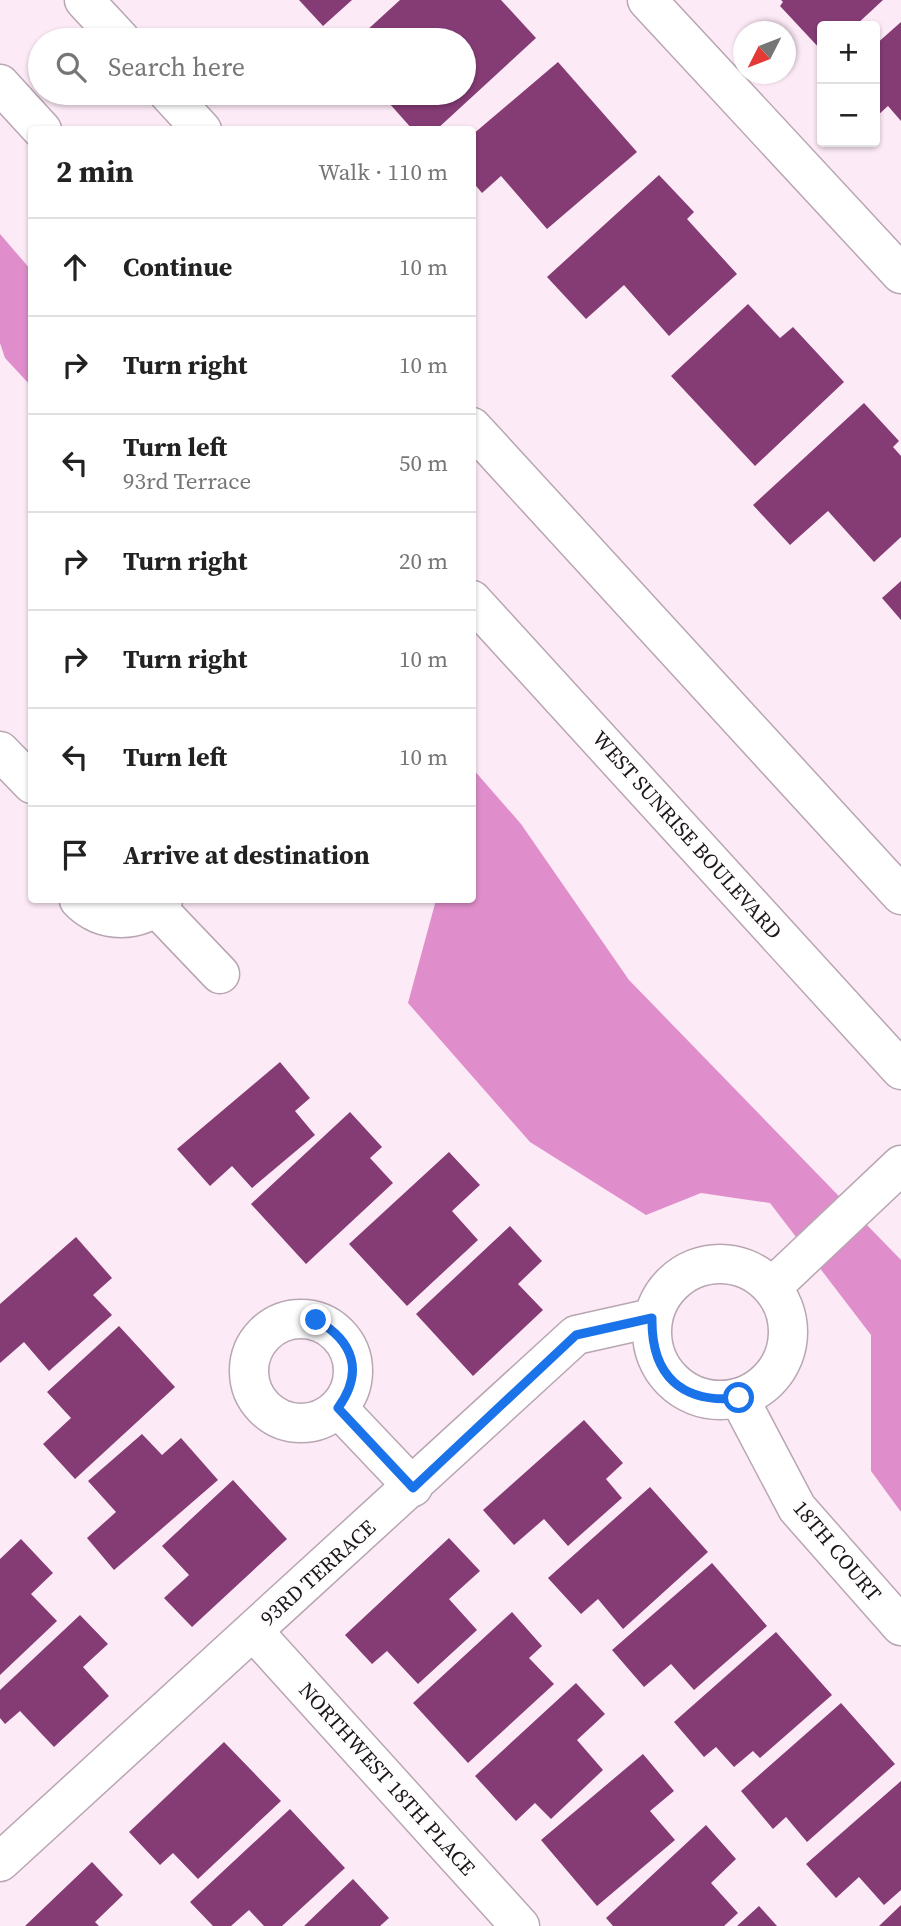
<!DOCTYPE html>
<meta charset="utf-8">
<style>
:root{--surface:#fff;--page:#f6f6f6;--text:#222;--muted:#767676;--line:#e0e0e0}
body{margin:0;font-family:"Source Serif 4",serif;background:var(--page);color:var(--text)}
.controls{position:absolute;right:21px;top:21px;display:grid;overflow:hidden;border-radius:7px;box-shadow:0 2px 5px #0004}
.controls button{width:63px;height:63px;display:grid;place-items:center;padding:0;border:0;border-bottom:2px solid var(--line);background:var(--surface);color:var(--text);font:35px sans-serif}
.compass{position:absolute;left:733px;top:21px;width:63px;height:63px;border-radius:50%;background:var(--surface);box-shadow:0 2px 5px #0004;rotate:228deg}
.stop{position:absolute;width:21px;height:21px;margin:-16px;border:5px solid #1a73e8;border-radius:50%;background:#fff}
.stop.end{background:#1a73e8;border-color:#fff;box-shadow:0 2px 7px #0008}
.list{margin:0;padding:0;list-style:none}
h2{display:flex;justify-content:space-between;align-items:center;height:91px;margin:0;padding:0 28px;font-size:30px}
h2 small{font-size:23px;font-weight:400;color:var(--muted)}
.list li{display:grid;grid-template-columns:46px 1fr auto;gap:21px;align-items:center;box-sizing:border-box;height:98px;padding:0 28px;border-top:2px solid var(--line)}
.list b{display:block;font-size:26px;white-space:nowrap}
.list p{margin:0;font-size:23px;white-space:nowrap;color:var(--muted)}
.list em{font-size:23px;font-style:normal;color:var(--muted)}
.icon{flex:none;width:38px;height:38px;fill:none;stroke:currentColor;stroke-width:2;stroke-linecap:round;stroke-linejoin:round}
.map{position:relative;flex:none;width:901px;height:1926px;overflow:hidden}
.search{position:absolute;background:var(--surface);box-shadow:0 2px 5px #0004;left:28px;top:28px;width:448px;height:77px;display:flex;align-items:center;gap:18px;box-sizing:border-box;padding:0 24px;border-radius:38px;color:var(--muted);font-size:26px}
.panel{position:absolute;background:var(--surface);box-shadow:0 2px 5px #0004;left:28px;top:126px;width:448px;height:777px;border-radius:7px}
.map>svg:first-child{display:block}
.water{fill:#df8ecb}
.building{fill:#853c75}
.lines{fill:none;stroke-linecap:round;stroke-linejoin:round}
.minor-casing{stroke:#b8a6b3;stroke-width:41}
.highway-casing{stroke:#b8a6b3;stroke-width:41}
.minor{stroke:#fff;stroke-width:38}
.highway{stroke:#fff;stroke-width:38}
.route{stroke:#1a73e8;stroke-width:9}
.labels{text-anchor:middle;stroke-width:7;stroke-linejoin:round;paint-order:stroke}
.street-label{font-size:21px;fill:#1d161b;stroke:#fefefe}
</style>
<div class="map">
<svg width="901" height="1926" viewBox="0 0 901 1926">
<rect width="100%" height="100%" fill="#fdeaf7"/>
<g class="water">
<polygon points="0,234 31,270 31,386 5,358 0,343"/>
<polygon points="473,769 521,824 629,980 901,1260 901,1512 871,1471 871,1335 770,1203 701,1193 646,1215 530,1142 408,1003 436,900 472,900"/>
</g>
<g class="building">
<polygon points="299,0 352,0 323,26"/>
<polygon points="400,0 501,0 536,38 436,130 413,130 389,103 400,93 464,93 464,40 372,40 365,32"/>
<polygon points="781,0 883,0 855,26 822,26 822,51 780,6 783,2"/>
<polygon points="901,22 901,121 888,106 877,116 875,114 875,45"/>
<polygon points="558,62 637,152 547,229 501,176 482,193 472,181 472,135"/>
<polygon points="659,175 694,212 687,219 737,274 669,336 624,285 586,319 547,277"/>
<polygon points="748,304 780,338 793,327 844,382 755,466 671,376"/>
<polygon points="864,403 899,441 893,447 901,456 901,537 874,562 828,511 790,545 753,505"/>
<polygon points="901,581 901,620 882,598"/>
<polygon points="280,1062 310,1098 295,1111 315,1135 252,1188 232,1166 210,1186 177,1149"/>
<polygon points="350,1112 382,1147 370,1158 393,1183 306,1264 251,1204"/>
<polygon points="449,1152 480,1185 452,1211 478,1240 407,1306 349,1244"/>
<polygon points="510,1226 542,1261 518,1284 543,1310 473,1376 416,1314"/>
<polygon points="76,1237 112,1278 93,1295 112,1315 49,1371 24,1342 0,1363 0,1304"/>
<polygon points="119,1326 175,1387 75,1479 43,1444 71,1418 47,1392"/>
<polygon points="584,1420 623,1463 606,1479 622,1498 568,1546 544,1519 514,1545 483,1510"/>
<polygon points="142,1434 162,1455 181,1438 218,1480 114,1570 87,1538 116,1512 88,1481"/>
<polygon points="233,1480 287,1539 192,1627 164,1598 189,1575 162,1546"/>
<polygon points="650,1487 708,1552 623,1629 598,1599 581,1614 548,1578"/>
<polygon points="449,1538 480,1571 449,1599 477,1630 418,1684 387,1651 372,1664 345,1635"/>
<polygon points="21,1539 53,1573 31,1594 57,1621 0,1675 0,1559"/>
<polygon points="712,1563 767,1626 694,1690 671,1664 644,1687 612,1650"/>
<polygon points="512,1612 542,1646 529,1658 554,1684 468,1763 413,1703"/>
<polygon points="80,1615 108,1644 83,1667 109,1696 54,1747 20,1711 5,1724 0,1718 0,1690"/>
<polygon points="776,1632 832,1695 760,1758 753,1751 734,1767 716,1747 704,1757 674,1722"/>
<polygon points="576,1683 605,1714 577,1740 603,1770 551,1819 535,1803 516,1821 475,1776"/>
<polygon points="841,1703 895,1764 807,1842 786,1817 773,1829 741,1791"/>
<polygon points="224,1742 281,1801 198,1879 173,1853 160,1865 129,1832"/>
<polygon points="643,1754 674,1791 650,1811 675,1840 597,1906 541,1840"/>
<polygon points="901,1781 901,1890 884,1905 859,1877 836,1898 806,1864"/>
<polygon points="290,1809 345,1868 282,1926 264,1926 249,1910 231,1926 213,1926 190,1902"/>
<polygon points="706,1825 736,1859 711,1883 738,1913 724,1926 613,1926 606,1918"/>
<polygon points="92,1862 123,1895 95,1922 99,1926 25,1926"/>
<polygon points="353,1879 389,1918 380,1926 304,1926"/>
<polygon points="901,1905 901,1926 879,1926"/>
<polygon points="759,1906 777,1926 737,1926"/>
</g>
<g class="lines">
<defs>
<g id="minor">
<polyline points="647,0 901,274"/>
<polyline points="0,751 32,784"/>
<path d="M79,900C101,924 141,924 163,900"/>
<polyline points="156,907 220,974"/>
<circle cx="720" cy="1332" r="68"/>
<polyline points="772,1287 901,1165"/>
<circle cx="301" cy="1371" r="52"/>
<polyline points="739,1398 797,1508 901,1626"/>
<polyline points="338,1408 413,1487"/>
<polyline points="254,1632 520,1926"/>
<polyline points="0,1862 576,1335 652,1318"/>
</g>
<g id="highway">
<polyline points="84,0 121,40"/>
<polyline points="0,84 42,130"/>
<polyline points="168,93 202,130"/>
<polyline points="472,427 901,895"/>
<polyline points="472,600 901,1070"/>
</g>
</defs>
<use href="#minor" class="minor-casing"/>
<use href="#highway" class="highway-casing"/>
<use href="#minor" class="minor"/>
<use href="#highway" class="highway"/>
</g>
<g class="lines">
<path class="route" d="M316,1320C354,1341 364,1372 338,1408L413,1488L576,1335L652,1318C651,1376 682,1404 739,1398"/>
</g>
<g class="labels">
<g class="street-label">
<text transform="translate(687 835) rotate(48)" y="7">WEST SUNRISE BOULEVARD</text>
<text transform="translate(837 1551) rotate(50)" y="7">18TH COURT</text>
<text transform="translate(318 1573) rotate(-42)" y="7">93RD TERRACE</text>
<text transform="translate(387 1779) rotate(48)" y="7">NORTHWEST 18TH PLACE</text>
</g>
</g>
</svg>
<div class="controls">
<button>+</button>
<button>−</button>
</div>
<svg class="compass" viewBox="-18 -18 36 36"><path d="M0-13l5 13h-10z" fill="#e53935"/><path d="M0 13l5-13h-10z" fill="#767676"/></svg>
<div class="stop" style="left:739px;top:1398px"></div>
<div class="stop end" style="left:316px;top:1320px"></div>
<div class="search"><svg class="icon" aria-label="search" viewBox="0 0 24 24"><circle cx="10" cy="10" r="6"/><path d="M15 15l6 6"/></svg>Search here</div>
<section class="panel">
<h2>2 min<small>Walk · 110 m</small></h2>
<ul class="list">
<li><svg class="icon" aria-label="ahead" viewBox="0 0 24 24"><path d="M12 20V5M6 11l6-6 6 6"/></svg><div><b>Continue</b></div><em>10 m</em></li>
<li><svg class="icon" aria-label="right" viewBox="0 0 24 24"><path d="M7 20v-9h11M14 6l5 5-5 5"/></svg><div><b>Turn right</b></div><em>10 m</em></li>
<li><svg class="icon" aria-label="left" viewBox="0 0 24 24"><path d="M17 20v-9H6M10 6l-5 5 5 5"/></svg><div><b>Turn left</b><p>93rd Terrace</p></div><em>50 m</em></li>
<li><svg class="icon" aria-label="right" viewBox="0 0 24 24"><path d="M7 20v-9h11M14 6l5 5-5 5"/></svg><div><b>Turn right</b></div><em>20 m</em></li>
<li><svg class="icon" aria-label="right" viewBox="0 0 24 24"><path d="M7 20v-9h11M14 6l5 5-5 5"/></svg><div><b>Turn right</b></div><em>10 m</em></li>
<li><svg class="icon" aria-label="left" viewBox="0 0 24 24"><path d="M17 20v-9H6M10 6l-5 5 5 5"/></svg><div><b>Turn left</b></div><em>10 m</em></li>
<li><svg class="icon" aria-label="arrive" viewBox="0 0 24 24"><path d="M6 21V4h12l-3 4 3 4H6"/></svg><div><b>Arrive at destination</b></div></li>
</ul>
</section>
</div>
